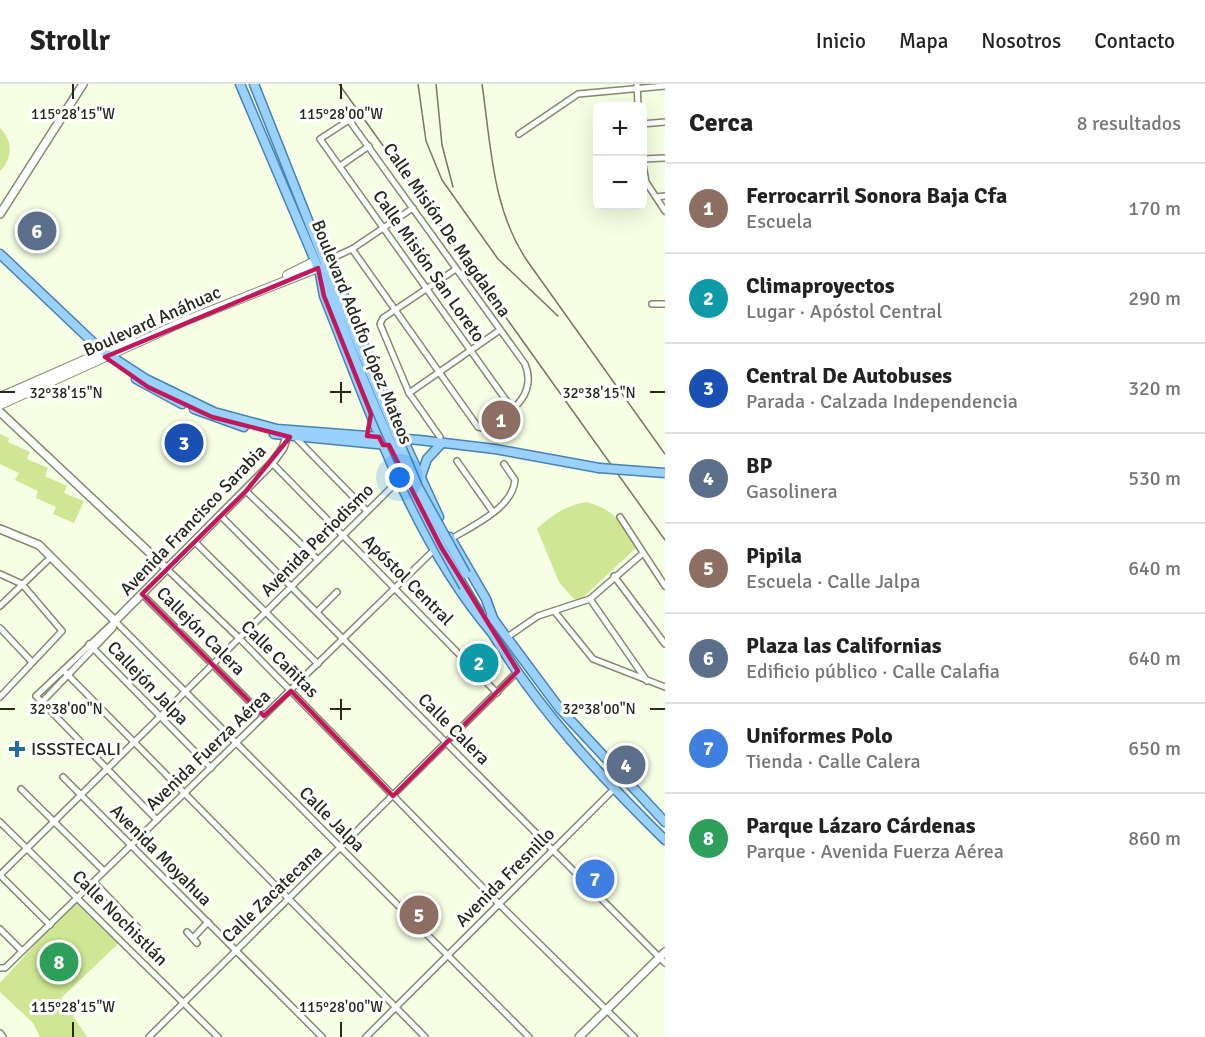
<!DOCTYPE html>
<html lang="es">
<meta charset="utf-8">
<style>
:root{--surface:#fff;--page:#f2f2f2;--text:#222;--muted:#767676;--line:#e0e0e0;--accent:#b45309}
body{margin:0;font-family:Signika,sans-serif;background:var(--page);color:var(--text)}
.controls{position:absolute;right:18px;top:18px;display:grid;overflow:hidden;border-radius:9px;box-shadow:0 6px 24px #0002}
.controls button{width:54px;height:54px;display:grid;place-items:center;padding:0;border:0;border-bottom:2px solid var(--line);background:var(--surface);color:var(--text);font:30px sans-serif}
.you{position:absolute;left:400px;top:394px;width:21px;height:21px;margin:-15px;border:4px solid #fff;border-radius:50%;background:#1a73e8;box-shadow:0 0 0 9px #1a73e833}
.badge{display:grid;place-items:center;width:39px;height:39px;border-radius:50%;background:var(--accent);color:#fff;font-size:20px;font-weight:700}
.pin{position:absolute;translate:-50% -50%;border:3px solid #fff;box-shadow:0 2px 6px #0006}
.list{margin:0;padding:0;list-style:none}
h2{display:flex;justify-content:space-between;align-items:center;height:78px;margin:0;padding:0 24px;font-size:26px}
h2 small{font-size:20px;font-weight:400;color:var(--muted)}
.list li{display:grid;grid-template-columns:39px 1fr auto;gap:18px;align-items:center;box-sizing:border-box;height:90px;padding:0 24px;border-top:2px solid var(--line)}
.list b{display:block;font-size:22px;white-space:nowrap}
.list p{margin:0;font-size:20px;white-space:nowrap;color:var(--muted)}
.list em{font-size:20px;font-style:normal;color:var(--muted)}
.map{position:relative;flex:none;width:665px;height:953px;overflow:hidden}
header{display:flex;align-items:center;gap:36px;box-sizing:border-box;height:84px;padding:0 30px;background:var(--surface);border-bottom:2px solid var(--line)}
header strong{font-size:28px}
nav{display:flex;gap:33px;margin-inline-start:auto;font-size:21px}
main{display:flex}
aside{flex:1;background:var(--surface)}
.map>svg:first-child{display:block}
.green{fill:#cfe794}
.lines{fill:none;stroke-linecap:round;stroke-linejoin:round}
.minor-casing{stroke:#828b6e;stroke-width:8}
.tertiary-casing{stroke:#828b6e;stroke-width:10}
.secondary-casing{stroke:#828b6e;stroke-width:10}
.primary-casing{stroke:#4683ad;stroke-width:11}
.minor{stroke:#fff;stroke-width:5}
.tertiary{stroke:#fff;stroke-width:7}
.secondary{stroke:#fff;stroke-width:8}
.primary{stroke:#9ad1fc;stroke-width:8}
.rail{stroke:#727766;stroke-width:1.5}
.primary-bridge-casing{stroke:#4683ad;stroke-width:11;stroke-linecap:butt}
.primary-bridge{stroke:#9ad1fc;stroke-width:8}
.marked{fill:none;stroke:#c2185b;stroke-width:4.5;stroke-linejoin:round}
.ticks{fill:none;stroke:#262a1e;stroke-width:2}
.poi-dot{fill:#256ca0;stroke:#fff;stroke-width:2}
.labels{text-anchor:middle;stroke-width:6;stroke-linejoin:round;paint-order:stroke}
.street-label{font-size:18px;fill:#262a1e;stroke:#fff}
.poi-label{font-size:18px;fill:#262a1e;stroke:#fff;text-anchor:start}
.ticks-label{font-size:15px;text-anchor:middle;fill:#262a1e;stroke:#fff;stroke-width:6;stroke-linejoin:round;paint-order:stroke}
</style>
<header>
<strong>Strollr</strong>
<nav><a>Inicio</a><a>Mapa</a><a>Nosotros</a><a>Contacto</a></nav>
</header>
<main>
<div class="map">
<svg width="665" height="953" viewBox="0 0 665 953">
<rect width="100%" height="100%" fill="#f6fee4"/>
<g class="green">
<path d="M0,44C13,57 13,74 0,87Z"/>
<polygon points="0,350 9,354 8,358 30,368 27,375 48,384 45,392 67,402 64,409 84,417 74,439 53,430 56,423 36,414 38,407 15,396 19,389 0,380"/>
<path d="M586,418C616,426 621,438 637,463L580,516L574,515L559,498L537,445C553,430 565,422 586,418Z"/>
<polygon points="77,814 121,857 61,914 87,953 40,953 33,939 0,908 0,899"/>
</g>
<g class="lines">
<defs>
<g id="minor">
<polyline points="637,0 638,22"/>
<polyline points="642,40 665,38"/>
<polyline points="519,50 578,10 665,2"/>
<polyline points="665,74 642,75 646,98 665,127"/>
<polyline points="340,82 369,62"/>
<polyline points="656,113 665,112"/>
<path d="M352,165L478,343L487,345C509,329 538,312 525,280L349,36L320,55L513,326"/>
<polyline points="324,178 352,165 413,124"/>
<polyline points="652,220 665,220"/>
<polyline points="409,309 500,246"/>
<polyline points="440,353 409,309 380,240 383,234 456,185"/>
<polyline points="296,354 367,427"/>
<polyline points="457,377 493,428"/>
<polyline points="272,379 497,609"/>
<polyline points="246,407 318,476"/>
<polyline points="221,432 665,879"/>
<polyline points="620,433 665,502"/>
<path d="M451,455C472,442 513,424 515,396L504,380"/>
<polyline points="195,458 318,580"/>
<polyline points="642,470 590,515 647,597"/>
<polyline points="167,485 240,555 499,820 634,953"/>
<polyline points="0,490 22,500 62,547 0,613"/>
<polyline points="614,492 665,560"/>
<polyline points="142,510 264,632"/>
<polyline points="0,522 51,473"/>
<polyline points="317,528 337,508"/>
<polyline points="555,528 593,575 665,603"/>
<polyline points="115,537 529,953"/>
<polyline points="115,537 36,612 157,736"/>
<polyline points="0,544 32,578"/>
<polyline points="506,554 538,532 590,515"/>
<polyline points="89,560 211,684"/>
<polyline points="63,586 425,953"/>
<polyline points="42,618 113,544 115,537"/>
<polyline points="63,693 322,953"/>
<polyline points="21,705 104,787"/>
<polyline points="0,738 218,953"/>
<polyline points="94,798 139,845"/>
<polyline points="50,841 0,791 399,396"/>
<polyline points="0,845 22,867"/>
<polyline points="187,848 197,859"/>
<polyline points="193,854 208,838"/>
<polyline points="0,884 5,884 435,465"/>
<polyline points="0,949 3,953"/>
<polyline points="149,953 518,587"/>
<polyline points="366,953 614,705"/>
</g>
<g id="tertiary">
<polyline points="0,130 83,0"/>
<polyline points="0,328 167,485"/>
<polyline points="0,445 39,461 115,537 272,379 283,364 287,352"/>
<polyline points="579,953 665,868"/>
</g>
<g id="secondary">
<polyline points="287,191 315,177"/>
<polyline points="0,313 132,255"/>
<polyline points="0,321 187,236 318,184"/>
</g>
<g id="primary">
<polyline points="240,0 333,219"/>
<polyline points="254,0 340,217"/>
<polyline points="0,170 100,265 146,295 214,328 277,345 419,356 495,365 599,384"/>
<polyline points="327,185 341,205 396,340 439,433"/>
<path d="M320,190L324,212C370,327 411,453 492,549"/>
<polyline points="136,295 182,320"/>
<polyline points="194,325 244,343"/>
<polyline points="274,350 387,361"/>
<polyline points="420,395 427,375 441,360"/>
<polyline points="450,453 486,515 494,537"/>
<polyline points="464,503 479,528"/>
<polyline points="491,532 560,625 665,738"/>
<path d="M489,544C536,623 600,692 665,756"/>
</g>
</defs>
<use href="#minor" class="minor-casing"/>
<use href="#tertiary" class="tertiary-casing"/>
<use href="#secondary" class="secondary-casing"/>
<use href="#primary" class="primary-casing"/>
<use href="#minor" class="minor"/>
<use href="#tertiary" class="tertiary"/>
<use href="#secondary" class="secondary"/>
<use href="#primary" class="primary"/>
<g class="rail">
<polyline points="339,0 665,456"/>
<polyline points="418,0 426,57 442,96 498,175 558,232"/>
<polyline points="436,0 442,61 453,103"/>
<path d="M482,0C491,61 492,126 528,178L665,370"/>
</g>
<defs>
<g id="primary-bridge">
<polyline points="340,217 418,403 466,490"/>
<path d="M333,219C372,319 410,410 464,503"/>
<polyline points="599,384 665,389"/>
</g>
</defs>
<use href="#primary-bridge" class="primary-bridge-casing"/>
<use href="#primary-bridge" class="primary-bridge"/>
</g>
<path class="marked" d="M318,184L324,212L371,330L367,352L379,353L383,361H389L441,463L518,587L393,712L291,607L264,632L142,510L246,407L290,353L212,333L148,303L105,273Z"/>
<path class="ticks" d="M73,0V15M341,0V15M341,298V319M0,308H15M330,308H351M650,308H665M341,615V636M0,625H15M330,625H351M650,625H665M73,938V953M341,938V953"/>
<path class="poi-dot" d="M14 656h6v6h6v6h-6v6h-6v-6h-6v-6h6z"/>
<g class="labels">
<g class="street-label">
<text transform="translate(447 146) rotate(55)" y="6">Calle Misión De Magdalena</text>
<text transform="translate(429 182) rotate(55)" y="6">Calle Misión San Loreto</text>
<text transform="translate(152 237) rotate(-24)" y="6">Boulevard Anáhuac</text>
<text transform="translate(362 248) rotate(68)" y="6">Boulevard Adolfo López Mateos</text>
<text transform="translate(193 436) rotate(-46)" y="6">Avenida Francisco Sarabia</text>
<text transform="translate(317 456) rotate(-45)" y="6">Avenida Periodismo</text>
<text transform="translate(408 496) rotate(45)" y="6">Apóstol Central</text>
<text transform="translate(201 547) rotate(45)" y="6">Callejón Calera</text>
<text transform="translate(280 575) rotate(45)" y="6">Calle Cañitas</text>
<text transform="translate(148 599) rotate(46)" y="6">Callejón Jalpa</text>
<text transform="translate(454 645) rotate(45)" y="6">Calle Calera</text>
<text transform="translate(208 666) rotate(-44)" y="6">Avenida Fuerza Aérea</text>
<text transform="translate(332 735) rotate(45)" y="6">Calle Jalpa</text>
<text transform="translate(161 771) rotate(45)" y="6">Avenida Moyahua</text>
<text transform="translate(505 793) rotate(-45)" y="6">Avenida Fresnillo</text>
<text transform="translate(272 810) rotate(-44)" y="6">Calle Zacatecana</text>
<text transform="translate(120 834) rotate(45)" y="6">Calle Nochistlán</text>
</g>
<g class="poi-label">
<text x="31" y="671">ISSSTECALI</text>
</g>
</g>
<g class="ticks-label">
<text x="73" y="35">115°28'15"W</text>
<text x="341" y="35">115°28'00"W</text>
<text x="66" y="314">32°38'15"N</text>
<text x="599" y="314">32°38'15"N</text>
<text x="66" y="630">32°38'00"N</text>
<text x="599" y="630">32°38'00"N</text>
<text x="73" y="928">115°28'15"W</text>
<text x="341" y="928">115°28'00"W</text>
</g>
</svg>
<div class="controls">
<button>+</button>
<button>−</button>
</div>
<div class="you"></div>
<div class="pin badge" style="left:501px;top:336px;background:#8d6e63">1</div>
<div class="pin badge" style="left:479px;top:579px;background:#0f9aa8">2</div>
<div class="pin badge" style="left:184px;top:359px;background:#1a4fb4">3</div>
<div class="pin badge" style="left:626px;top:681px;background:#5c6f8a">4</div>
<div class="pin badge" style="left:419px;top:831px;background:#8d6e63">5</div>
<div class="pin badge" style="left:37px;top:147px;background:#5c6f8a">6</div>
<div class="pin badge" style="left:595px;top:795px;background:#3f7fe0">7</div>
<div class="pin badge" style="left:59px;top:878px;background:#2e9e5b">8</div>
</div>
<aside>
<h2>Cerca<small>8 resultados</small></h2>
<ul class="list">
<li><span class="badge" style="background:#8d6e63">1</span><div><b>Ferrocarril Sonora Baja Cfa</b><p>Escuela</p></div><em>170 m</em></li>
<li><span class="badge" style="background:#0f9aa8">2</span><div><b>Climaproyectos</b><p>Lugar · Apóstol Central</p></div><em>290 m</em></li>
<li><span class="badge" style="background:#1a4fb4">3</span><div><b>Central De Autobuses</b><p>Parada · Calzada Independencia</p></div><em>320 m</em></li>
<li><span class="badge" style="background:#5c6f8a">4</span><div><b>BP</b><p>Gasolinera</p></div><em>530 m</em></li>
<li><span class="badge" style="background:#8d6e63">5</span><div><b>Pipila</b><p>Escuela · Calle Jalpa</p></div><em>640 m</em></li>
<li><span class="badge" style="background:#5c6f8a">6</span><div><b>Plaza las Californias</b><p>Edificio público · Calle Calafia</p></div><em>640 m</em></li>
<li><span class="badge" style="background:#3f7fe0">7</span><div><b>Uniformes Polo</b><p>Tienda · Calle Calera</p></div><em>650 m</em></li>
<li><span class="badge" style="background:#2e9e5b">8</span><div><b>Parque Lázaro Cárdenas</b><p>Parque · Avenida Fuerza Aérea</p></div><em>860 m</em></li>
</ul>
</aside>
</main>
